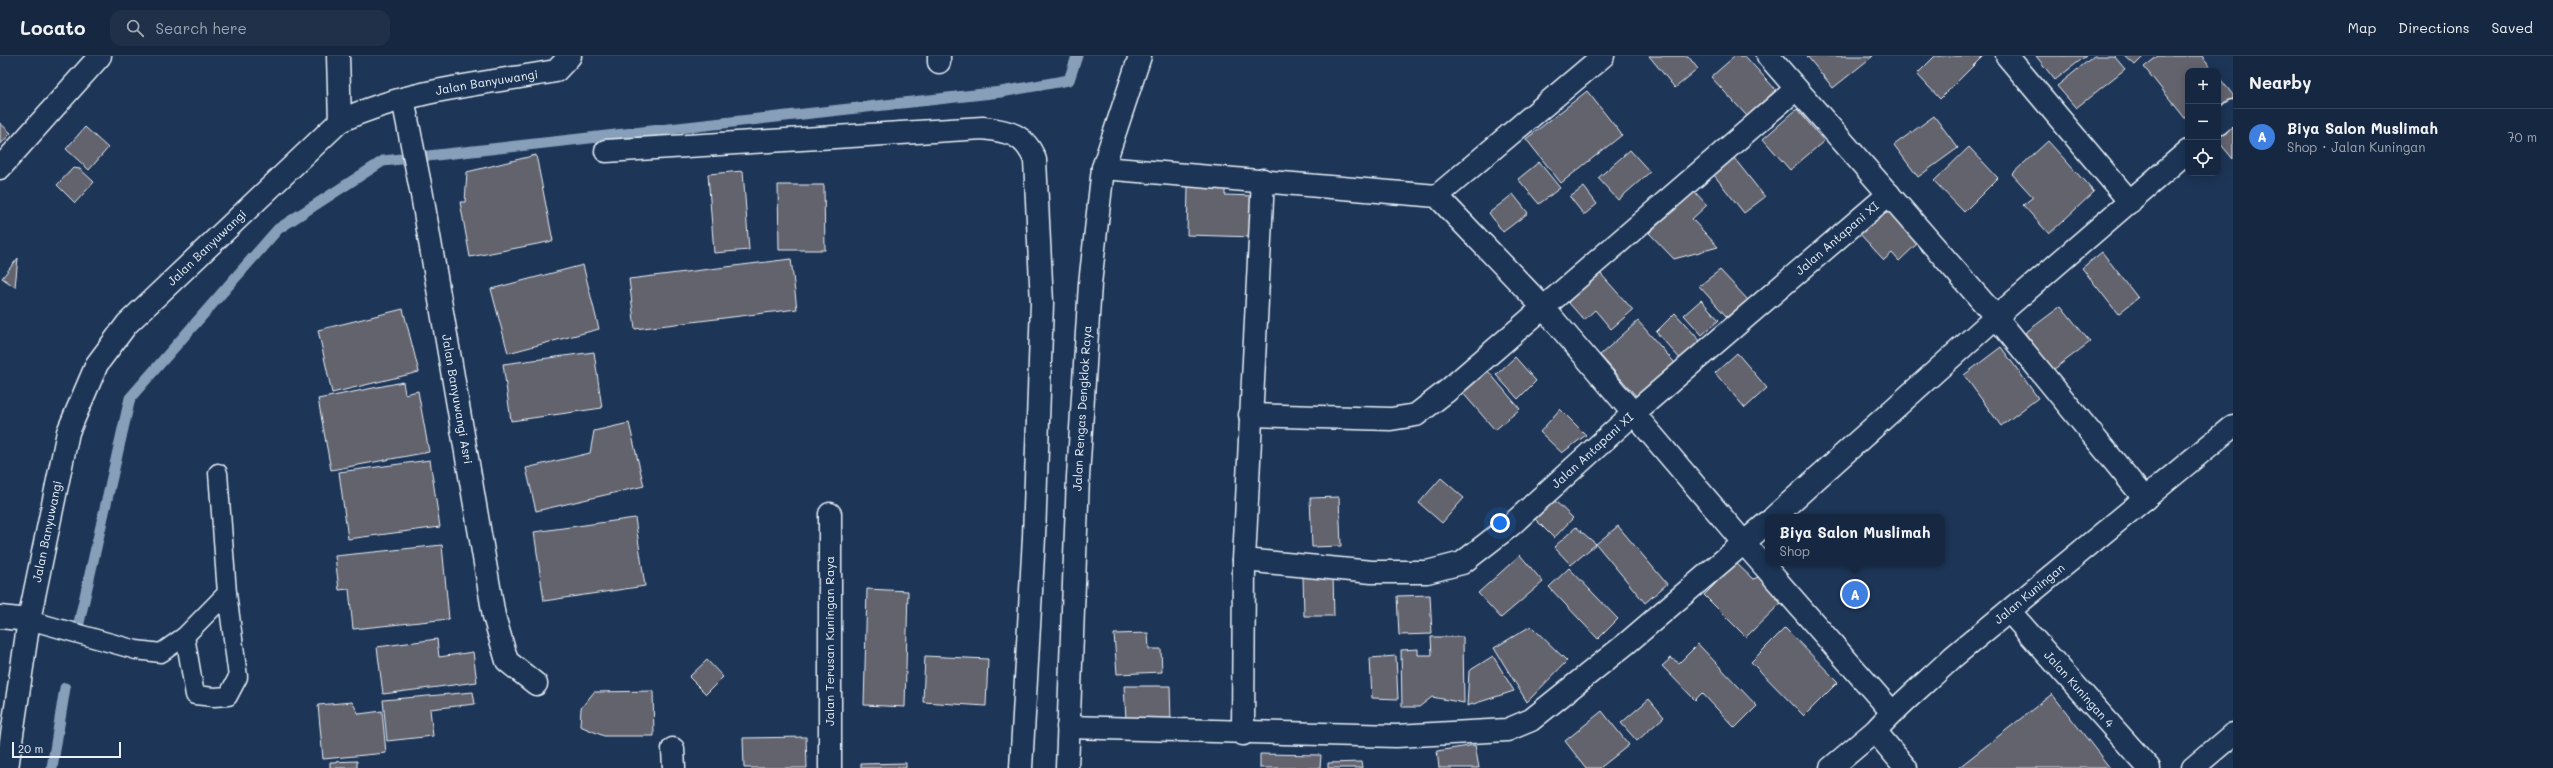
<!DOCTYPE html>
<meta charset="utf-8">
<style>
:root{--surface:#162841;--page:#1f3048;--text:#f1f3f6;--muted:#9ea6b1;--line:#35445a;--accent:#ff9aa2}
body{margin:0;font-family:Mali,sans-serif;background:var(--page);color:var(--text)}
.controls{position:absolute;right:12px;top:12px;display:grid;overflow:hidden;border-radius:8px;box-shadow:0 2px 10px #0003}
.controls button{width:36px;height:36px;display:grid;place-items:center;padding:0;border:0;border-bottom:1px solid var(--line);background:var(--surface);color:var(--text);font:20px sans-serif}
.scale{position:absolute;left:12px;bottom:10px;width:109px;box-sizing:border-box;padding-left:4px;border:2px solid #e8f1f8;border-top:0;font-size:11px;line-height:14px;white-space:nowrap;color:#e8f1f8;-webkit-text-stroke:3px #1d3557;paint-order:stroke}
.you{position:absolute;left:1500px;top:467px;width:14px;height:14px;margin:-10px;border:3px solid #fff;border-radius:50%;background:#1a73e8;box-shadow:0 0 0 6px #1a73e833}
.badge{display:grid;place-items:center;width:26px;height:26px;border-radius:50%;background:var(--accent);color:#fff;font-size:13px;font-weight:700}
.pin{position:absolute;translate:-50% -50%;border:2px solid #fff;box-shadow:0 1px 4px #0006}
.popup{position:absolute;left:1765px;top:458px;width:180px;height:52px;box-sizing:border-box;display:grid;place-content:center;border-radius:8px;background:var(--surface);filter:drop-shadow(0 1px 3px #0005);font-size:13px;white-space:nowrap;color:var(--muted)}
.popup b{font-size:15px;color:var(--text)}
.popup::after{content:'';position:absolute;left:50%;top:100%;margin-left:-8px;border:8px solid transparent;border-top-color:var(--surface)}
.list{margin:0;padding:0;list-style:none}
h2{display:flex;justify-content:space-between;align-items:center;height:52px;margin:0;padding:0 16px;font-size:17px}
h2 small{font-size:13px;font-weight:400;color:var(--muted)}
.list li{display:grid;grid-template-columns:26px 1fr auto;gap:12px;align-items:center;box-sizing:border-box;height:56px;padding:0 16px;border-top:1px solid var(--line)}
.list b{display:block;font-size:15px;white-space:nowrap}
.list p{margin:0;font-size:13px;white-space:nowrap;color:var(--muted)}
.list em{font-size:13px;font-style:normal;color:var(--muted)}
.icon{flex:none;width:22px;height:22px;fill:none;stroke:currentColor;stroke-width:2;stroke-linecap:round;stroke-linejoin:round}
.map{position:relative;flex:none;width:2233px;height:712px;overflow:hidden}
header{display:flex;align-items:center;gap:24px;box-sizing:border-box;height:56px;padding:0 20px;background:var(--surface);border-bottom:1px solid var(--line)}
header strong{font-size:19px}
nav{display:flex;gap:22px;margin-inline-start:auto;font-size:14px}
.search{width:280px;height:36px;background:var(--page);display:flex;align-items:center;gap:10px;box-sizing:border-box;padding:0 14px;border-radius:12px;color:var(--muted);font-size:15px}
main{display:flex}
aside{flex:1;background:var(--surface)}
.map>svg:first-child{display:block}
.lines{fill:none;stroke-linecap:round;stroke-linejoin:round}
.stream{stroke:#879fb8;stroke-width:11}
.building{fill:#64636e;stroke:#e8f1f8}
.lane-casing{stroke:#e8f1f8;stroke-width:21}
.street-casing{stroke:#e8f1f8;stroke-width:25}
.secondary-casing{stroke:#e8f1f8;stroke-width:25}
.primary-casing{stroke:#e8f1f8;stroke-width:25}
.lane{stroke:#1d3557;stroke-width:18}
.street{stroke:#1d3557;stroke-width:22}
.secondary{stroke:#1d3557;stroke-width:22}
.primary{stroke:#1d3557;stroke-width:22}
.labels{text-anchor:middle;stroke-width:3;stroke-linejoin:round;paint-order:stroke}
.street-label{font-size:12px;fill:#e8f1f8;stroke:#1d3557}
</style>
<header>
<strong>Locato</strong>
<div class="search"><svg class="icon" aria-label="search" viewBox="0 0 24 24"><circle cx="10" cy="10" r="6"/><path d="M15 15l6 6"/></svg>Search here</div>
<nav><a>Map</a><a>Directions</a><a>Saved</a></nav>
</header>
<main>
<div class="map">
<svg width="2233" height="712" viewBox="0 0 2233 712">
<rect width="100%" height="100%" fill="#1d3557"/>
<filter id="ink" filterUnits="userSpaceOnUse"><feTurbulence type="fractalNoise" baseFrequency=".025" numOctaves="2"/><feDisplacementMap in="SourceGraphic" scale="8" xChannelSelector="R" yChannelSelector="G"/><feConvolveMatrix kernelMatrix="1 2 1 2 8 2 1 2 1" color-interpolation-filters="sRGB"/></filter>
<g filter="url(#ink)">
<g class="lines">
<g class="stream">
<polyline points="78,571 130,342 278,173 383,105 1001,36 1069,24 1077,0"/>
<polyline points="52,712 65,632"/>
</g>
</g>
<g class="building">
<polygon points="1649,0 1688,0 1698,13 1675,32"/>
<polygon points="1735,0 1745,0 1776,34 1747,60 1711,21"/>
<polygon points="1807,0 1873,0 1833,32"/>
<polygon points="1935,0 1983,0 1940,43 1917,18"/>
<polygon points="2036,0 2086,0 2055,24"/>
<polygon points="2094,0 2114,0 2125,13 2076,52 2057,30"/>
<polygon points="2125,0 2144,0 2135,9"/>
<polygon points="2158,0 2202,0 2214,15 2188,15 2188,66 2144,11"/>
<polygon points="2218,20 2233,39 2233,47 2218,59"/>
<polygon points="1587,35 1622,79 1561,127 1526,83"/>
<polygon points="1797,53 1824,85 1790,114 1763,83"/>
<polygon points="1934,60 1958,92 1918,121 1894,89"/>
<polygon points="0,67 11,77 0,89"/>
<polygon points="2233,69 2233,103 2218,85 2218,81"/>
<polygon points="85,71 108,92 89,114 66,93"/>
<polygon points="2048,85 2094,136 2049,178 2023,149 2033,141 2012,118"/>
<polygon points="1969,91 1998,122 1964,156 1934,125"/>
<polygon points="1630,94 1650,116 1618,144 1598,122"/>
<polygon points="536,99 553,185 470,201 460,146 465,146 467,116"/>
<polygon points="1734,102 1765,141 1744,157 1714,119"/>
<polygon points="1539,106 1560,132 1539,148 1518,123"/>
<polygon points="73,112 80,113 94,126 75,147 57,129"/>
<polygon points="743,115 749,194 714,197 708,118"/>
<polygon points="778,129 824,129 825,194 779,194"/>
<polygon points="1188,131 1225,131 1225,139 1255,140 1254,181 1187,179"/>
<polygon points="1584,131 1597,148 1584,159 1570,141"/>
<polygon points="1694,135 1707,149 1692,163 1718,191 1674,203 1649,177"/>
<polygon points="1513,138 1528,157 1503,176 1489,157"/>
<polygon points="1892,156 1920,185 1899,205 1892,197 1884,204 1859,177 1876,160"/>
<polygon points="2102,196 2138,242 2118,258 2082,212"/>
<polygon points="18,202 15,231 2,222"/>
<polygon points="791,203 797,253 635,273 629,223"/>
<polygon points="583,209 599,273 508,297 491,233"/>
<polygon points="1720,214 1748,244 1727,261 1699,230"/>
<polygon points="1600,217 1633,254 1611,273 1595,254 1584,264 1568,246"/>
<polygon points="1701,244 1719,264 1702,279 1684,259"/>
<polygon points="2061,250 2090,286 2053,314 2025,277"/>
<polygon points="403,253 419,316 332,337 318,274"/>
<polygon points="1675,257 1702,287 1683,306 1656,276"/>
<polygon points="1638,265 1675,307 1637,341 1600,299"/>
<polygon points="2001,291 2038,342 2001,370 1964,319"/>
<polygon points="594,296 602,352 511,365 503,308"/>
<polygon points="1737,297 1767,332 1745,352 1715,317"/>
<polygon points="1515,301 1536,325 1518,343 1496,319"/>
<polygon points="1488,315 1520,353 1495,374 1462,336"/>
<polygon points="403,326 405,338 418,335 429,396 331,414 318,343"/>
<polygon points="1560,353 1586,379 1562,397 1540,376"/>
<polygon points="629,367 644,430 536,455 526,412 590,397 594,375"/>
<polygon points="430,404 440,471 348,483 339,416"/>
<polygon points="1441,422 1464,442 1442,467 1419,447"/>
<polygon points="1339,441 1341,490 1312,491 1310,442"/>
<polygon points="1552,442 1573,462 1554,482 1533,461"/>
<polygon points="635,462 645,530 544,545 534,476"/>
<polygon points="1618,470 1667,528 1645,547 1596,488"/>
<polygon points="1576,471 1596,488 1571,509 1554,491"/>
<polygon points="442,489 449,563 353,573 349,533 339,534 335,500"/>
<polygon points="1520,499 1543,526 1501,562 1478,537"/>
<polygon points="1736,507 1753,523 1759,521 1783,545 1746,581 1704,539"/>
<polygon points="1569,512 1618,563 1598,583 1549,531"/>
<polygon points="1303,520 1333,520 1334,560 1304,560"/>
<polygon points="867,533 908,535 905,651 864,649"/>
<polygon points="1430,539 1432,578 1399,579 1397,540"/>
<polygon points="1531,570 1567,605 1527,646 1494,592"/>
<polygon points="1785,572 1838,626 1804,660 1751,606"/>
<polygon points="1148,577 1149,593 1161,593 1162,616 1117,618 1114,578"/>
<polygon points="1431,581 1463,581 1464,647 1432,641 1419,651 1402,651 1401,594 1418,593 1418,599 1432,599"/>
<polygon points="437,583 439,601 473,596 477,626 383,638 377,591"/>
<polygon points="1698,588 1757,650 1735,672 1702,637 1695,644 1662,610 1671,602 1679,607"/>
<polygon points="925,600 988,603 986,650 923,646"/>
<polygon points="1396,600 1398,643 1372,642 1370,602"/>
<polygon points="1493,600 1514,635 1467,650 1469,615"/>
<polygon points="707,604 723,621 706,638 689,621"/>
<polygon points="1124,630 1170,630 1171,666 1126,663"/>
<polygon points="653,635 654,680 604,680 580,670 581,652 594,636"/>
<polygon points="473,636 475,648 430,653 433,680 387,685 383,644"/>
<polygon points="2052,638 2110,712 1958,712"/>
<polygon points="1649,643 1664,661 1637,685 1621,667"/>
<polygon points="352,646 359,658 382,655 386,697 323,703 318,649"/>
<polygon points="1602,655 1629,689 1600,712 1586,712 1565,685"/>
<polygon points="806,681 807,712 744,712 743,682"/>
<polygon points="1475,689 1479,712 1439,712 1437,695"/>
<polygon points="1260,698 1321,699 1320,712 1260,712"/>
<polygon points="357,705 357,712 330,712 330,706"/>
<polygon points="1361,706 1362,712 1328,712 1328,707"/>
<polygon points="906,707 906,712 861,712 861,708"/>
</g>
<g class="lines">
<defs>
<g id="lane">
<polyline points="29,564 136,594 161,597 185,580 227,537 218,417"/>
<polyline points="185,580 195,639 214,641 228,640 238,621 227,537"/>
</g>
<g id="street">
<polyline points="338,0 340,65"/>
<polyline points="1768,0 1996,261 2145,443"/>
<polyline points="2007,0 2130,146"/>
<polyline points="939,6 939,0"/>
<path id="s1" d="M403,43L422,139L494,560L507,605L536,628"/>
<polyline points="2218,68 2233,55"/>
<path d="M606,95L983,72C1008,75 1025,78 1035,104L1042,247L1034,481L1021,712"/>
<polyline points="0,112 100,0"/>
<polyline points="1103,112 1437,140 1542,250 1744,487 1892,656"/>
<polyline points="1437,140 1603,0"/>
<polyline points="1250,359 1391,363 1416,359 1447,335 1796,33"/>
<polyline points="1774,461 1996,261 2188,95"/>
<path id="s2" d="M1244,504L1372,516H1427L1462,507L1511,469L1634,357L1889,138"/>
<path id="s3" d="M2009,555L2149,712"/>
<polyline points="0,561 29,564"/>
<polyline points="1068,671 1396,680 1507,674 1531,664 1627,587 1768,466"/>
<polyline points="1243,678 1244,504 1263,124"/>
<polyline points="673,693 674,712"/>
<path id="s4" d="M7,712L29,564L68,376L97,308L127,268L340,65C406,34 484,28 556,15L570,0"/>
<polyline points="830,712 830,458"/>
<path id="s5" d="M1067,712L1078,421L1090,228L1103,112L1140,0"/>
<polyline points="2193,712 2233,678"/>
</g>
<polyline id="secondary" points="1831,712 1875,675"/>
<g id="primary">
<path id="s6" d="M1906,712L1875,675C1899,648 1927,626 1953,601L2233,370"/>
</g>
</defs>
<use href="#lane" class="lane-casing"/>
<use href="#street" class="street-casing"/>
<use href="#secondary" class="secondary-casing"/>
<use href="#primary" class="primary-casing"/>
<use href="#lane" class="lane"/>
<use href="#street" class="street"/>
<use href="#secondary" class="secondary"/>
<use href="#primary" class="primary"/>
</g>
</g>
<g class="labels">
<g class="street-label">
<text dy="4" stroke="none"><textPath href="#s4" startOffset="912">Jalan Banyuwangi</textPath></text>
<text dy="4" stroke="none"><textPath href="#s2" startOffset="716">Jalan Antapani XI</textPath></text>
<text dy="4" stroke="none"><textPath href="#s4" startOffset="576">Jalan Banyuwangi</textPath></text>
<text dy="4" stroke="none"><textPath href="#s1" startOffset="305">Jalan Banyuwangi Asri</textPath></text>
<text dy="4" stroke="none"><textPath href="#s5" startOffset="360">Jalan Rengas Dengklok Raya</textPath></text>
<text dy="4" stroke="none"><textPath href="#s2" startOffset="392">Jalan Antapani XI</textPath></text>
<text dy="4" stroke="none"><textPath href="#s4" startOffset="240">Jalan Banyuwangi</textPath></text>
<text dy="4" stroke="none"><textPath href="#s6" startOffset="255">Jalan Kuningan</textPath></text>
<text transform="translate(830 585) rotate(-90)" y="4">Jalan Terusan Kuningan Raya</text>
<text dy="4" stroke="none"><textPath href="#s3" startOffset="105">Jalan Kuningan 4</textPath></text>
</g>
</g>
</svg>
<div class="controls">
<button>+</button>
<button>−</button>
<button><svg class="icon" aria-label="locate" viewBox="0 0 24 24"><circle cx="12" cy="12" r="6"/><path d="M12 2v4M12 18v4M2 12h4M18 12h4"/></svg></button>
</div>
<div class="scale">20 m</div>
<div class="you"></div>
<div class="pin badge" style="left:1855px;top:538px;background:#3f7fe0">A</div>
<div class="popup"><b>Biya Salon Muslimah</b>Shop</div>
</div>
<aside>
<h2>Nearby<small></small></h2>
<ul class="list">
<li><span class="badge" style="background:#3f7fe0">A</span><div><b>Biya Salon Muslimah</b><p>Shop · Jalan Kuningan</p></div><em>70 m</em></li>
</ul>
</aside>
</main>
